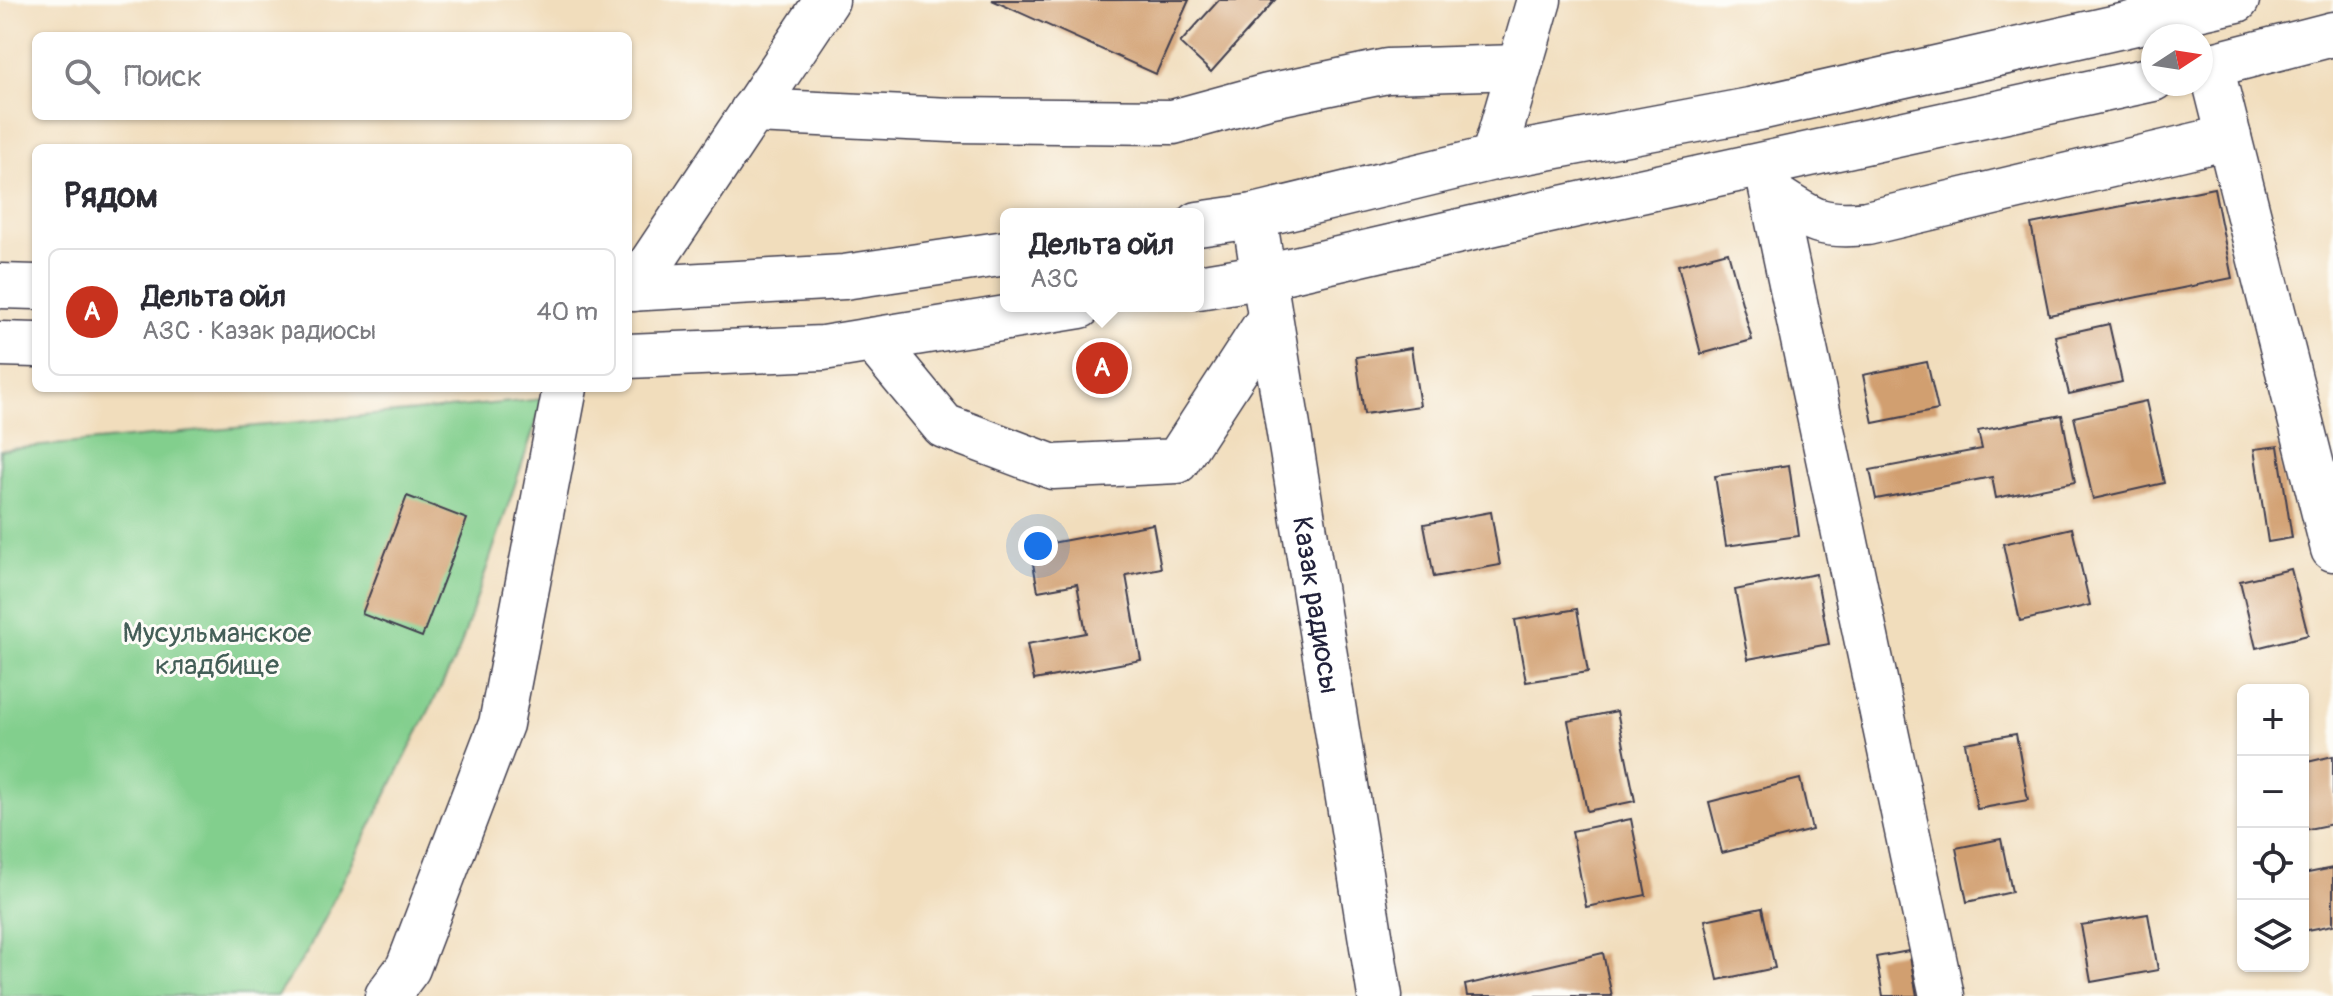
<!DOCTYPE html>
<html lang="ru">
<meta charset="utf-8">
<style>
:root{--surface:#fff;--page:#f2f2f3;--text:#2b2b33;--muted:#7c7c81;--line:#e1e1e2;--accent:#c8321e}
body{margin:0;font-family:Pangolin,sans-serif;background:var(--page);color:var(--text)}
.controls{position:absolute;right:24px;bottom:24px;display:grid;overflow:hidden;border-radius:12px;box-shadow:0 2px 6px #0004}
.controls button{width:72px;height:72px;display:grid;place-items:center;padding:0;border:0;border-bottom:2px solid var(--line);background:var(--surface);color:var(--text);font:40px sans-serif}
.compass{position:absolute;left:2141px;top:24px;width:72px;height:72px;border-radius:50%;background:var(--surface);box-shadow:0 2px 6px #0004;rotate:78deg}
.you{position:absolute;left:1038px;top:546px;width:28px;height:28px;margin:-20px;border:6px solid #fff;border-radius:50%;background:#1a73e8;box-shadow:0 0 0 12px #1a73e833}
.badge{display:grid;place-items:center;width:52px;height:52px;border-radius:50%;background:var(--accent);color:#fff;font-size:26px;font-weight:700}
.pin{position:absolute;translate:-50% -50%;border:4px solid #fff;box-shadow:0 2px 8px #0006}
.popup{position:absolute;left:1000px;top:208px;width:204px;height:104px;box-sizing:border-box;display:grid;place-content:center;border-radius:12px;background:var(--surface);filter:drop-shadow(0 2px 6px #0005);font-size:26px;white-space:nowrap;color:var(--muted)}
.popup b{font-size:30px;color:var(--text)}
.popup::after{content:'';position:absolute;left:50%;top:100%;margin-left:-16px;border:16px solid transparent;border-top-color:var(--surface)}
.list{margin:0;padding:0;list-style:none}
h2{display:flex;justify-content:space-between;align-items:center;height:104px;margin:0;padding:0 32px;font-size:34px}
h2 small{font-size:26px;font-weight:400;color:var(--muted)}
.list li{display:grid;grid-template-columns:52px 1fr auto;gap:24px;align-items:center;box-sizing:border-box;height:128px;margin:0 16px 16px;padding:0 16px;border:2px solid var(--line);border-radius:12px}
.list b{display:block;font-size:30px;white-space:nowrap}
.list p{margin:0;font-size:26px;white-space:nowrap;color:var(--muted)}
.list em{font-size:26px;font-style:normal;color:var(--muted)}
.icon{flex:none;width:44px;height:44px;fill:none;stroke:currentColor;stroke-width:2;stroke-linecap:round;stroke-linejoin:round}
.map{position:relative;flex:none;width:2333px;height:996px;overflow:hidden}
.search{position:absolute;background:var(--surface);box-shadow:0 2px 6px #0004;left:32px;top:32px;width:600px;height:88px;display:flex;align-items:center;gap:20px;box-sizing:border-box;padding:0 28px;border-radius:12px;color:var(--muted);font-size:30px}
.panel{position:absolute;background:var(--surface);box-shadow:0 2px 6px #0004;left:32px;top:144px;width:600px;height:248px;border-radius:12px}
.map>svg:first-child{display:block}
.green{fill:#82cf8d;stroke:#527864;stroke-width:2}
.building{fill:#d19f6f}
.lines{fill:none;stroke-linecap:round;stroke-linejoin:round}
.minor-casing{stroke:#413e4e;stroke-width:47}
.major-casing{stroke:#413e4e;stroke-width:47}
.minor{stroke:#fff;stroke-width:44}
.major{stroke:#fff;stroke-width:44}
.labels{text-anchor:middle;stroke-width:6;stroke-linejoin:round;paint-order:stroke}
.street-label{font-size:28px;fill:#22223b;stroke:#fdfcf7}
.park-label{font-size:28px;fill:#445f58;stroke:#fdfcf7}
</style>
<div class="map">
<svg width="2333" height="996" viewBox="0 0 2333 996">
<rect width="100%" height="100%" fill="#fdfcf7"/>
<filter id="ink" filterUnits="userSpaceOnUse"><feTurbulence type="fractalNoise" baseFrequency=".0125" numOctaves="2"/><feDisplacementMap in="SourceGraphic" scale="16" xChannelSelector="R" yChannelSelector="G"/><feConvolveMatrix kernelMatrix="1 2 1 2 8 2 1 2 1" color-interpolation-filters="sRGB"/></filter>
<filter id="wash" filterUnits="userSpaceOnUse"><feTurbulence type="fractalNoise" baseFrequency=".006" numOctaves="4" result="noise"/><feDisplacementMap in="SourceGraphic" scale="32" xChannelSelector="R" yChannelSelector="G"/><feGaussianBlur stdDeviation="1.8" result="paint"/><feColorMatrix in="noise" values="0 0 0 0 0 0 0 0 0 0 0 0 0 0 0 0 0 1.4 0 .05"/><feComposite in="paint" operator="in"/></filter>
<g filter="url(#wash)">
<rect width="100%" height="100%" fill="#f1ddbc"/>
<polygon class="green" points="544,399 458,653 306,954 277,996 0,996 0,450"/>
<g id="blocks">
<g class="building">
<polygon points="992,0 1189,0 1156,74"/>
<polygon points="1219,0 1275,0 1211,72 1180,43"/>
<polygon points="2214,188 2232,278 2049,315 2031,224"/>
<polygon points="1728,252 1752,340 1701,354 1678,265"/>
<polygon points="2109,324 2122,382 2069,394 2055,336"/>
<polygon points="1411,348 1420,406 1364,414 1356,357"/>
<polygon points="1927,362 1938,410 1873,423 1863,375"/>
<polygon points="2146,401 2164,483 2093,499 2074,417"/>
<polygon points="2062,415 2075,482 1996,498 1992,477 1876,499 1870,470 1982,449 1978,431"/>
<polygon points="2278,446 2292,538 2268,542 2254,449"/>
<polygon points="1789,465 1799,536 1726,546 1715,476"/>
<polygon points="407,496 467,519 422,637 362,614"/>
<polygon points="1491,512 1500,565 1434,577 1424,524"/>
<polygon points="1153,524 1161,568 1126,575 1141,660 1034,680 1027,644 1086,633 1077,584 1038,591 1030,547"/>
<polygon points="2072,528 2090,605 2020,621 2003,544"/>
<polygon points="2291,569 2308,635 2256,648 2240,581"/>
<polygon points="1816,574 1829,644 1748,659 1735,590"/>
<polygon points="1577,609 1588,672 1526,682 1515,620"/>
<polygon points="1617,711 1635,801 1587,811 1568,721"/>
<polygon points="2016,734 2028,800 1977,809 1965,743"/>
<polygon points="2333,756 2333,824 2303,830 2303,763"/>
<polygon points="1800,779 1812,830 1722,853 1709,802"/>
<polygon points="1631,819 1646,895 1586,907 1572,831"/>
<polygon points="2001,839 2012,892 1967,902 1956,848"/>
<polygon points="2333,868 2333,925 2303,931 2303,874"/>
<polygon points="1762,908 1775,968 1718,980 1705,920"/>
<polygon points="2148,914 2158,970 2091,982 2081,925"/>
<polygon points="1909,951 1917,996 1883,996 1876,957"/>
<polygon points="1603,953 1612,996 1467,996 1465,985"/>
</g>
</g>
</g>
<g filter="url(#ink)">
<use href="#blocks" fill-opacity="0" stroke="#413e4e" stroke-width="2"/>
<g class="lines">
<defs>
<g id="minor">
<polyline points="2211,66 2333,549"/>
<polyline points="752,111 951,120 1173,122 1268,96 1387,71 1519,67"/>
<polyline points="1493,158 1539,0"/>
<polyline points="1766,165 1942,996"/>
<path d="M1773,195C1811,220 1821,228 1867,223L2229,137"/>
<path id="s1" d="M1254,216L1380,996"/>
<polyline points="634,289 827,0"/>
<polyline points="873,340 944,426 1053,467 1177,461 1270,318"/>
<polyline points="387,996 408,968 501,724 565,388"/>
</g>
<g id="major">
<polyline points="2201,68 2333,34"/>
<polyline points="1198,224 1254,216 1493,158 1750,110 2237,0"/>
<polyline points="0,286 36,287"/>
<polyline points="1198,287 1265,276 1512,219 2153,79"/>
<polyline points="628,289 844,277 1006,253"/>
<polyline points="0,344 36,345"/>
<polyline points="628,356 823,348 1080,306"/>
</g>
</defs>
<use href="#minor" class="minor-casing"/>
<use href="#major" class="major-casing"/>
<use href="#minor" class="minor"/>
<use href="#major" class="major"/>
</g>
</g>
<g class="labels">
<g class="street-label">
<text dy="10" stroke="none"><textPath href="#s1" startOffset="394">Казак радиосы</textPath></text>
</g>
<g class="park-label">
<text x="217" y="642">Мусульманское<tspan x="217" dy="32">кладбище</tspan></text>
</g>
</g>
</svg>
<div class="controls">
<button>+</button>
<button>−</button>
<button><svg class="icon" aria-label="locate" viewBox="0 0 24 24"><circle cx="12" cy="12" r="6"/><path d="M12 2v4M12 18v4M2 12h4M18 12h4"/></svg></button>
<button><svg class="icon" aria-label="layers" viewBox="0 0 24 24"><path d="M12 4l9 5-9 5-9-5zM3 14l9 5 9-5"/></svg></button>
</div>
<svg class="compass" viewBox="-18 -18 36 36"><path d="M0-13l5 13h-10z" fill="#e53935"/><path d="M0 13l5-13h-10z" fill="#7c7c81"/></svg>
<div class="you"></div>
<div class="pin badge" style="left:1102px;top:368px">A</div>
<div class="popup"><b>Дельта ойл</b>АЗС</div>
<div class="search"><svg class="icon" aria-label="search" viewBox="0 0 24 24"><circle cx="10" cy="10" r="6"/><path d="M15 15l6 6"/></svg>Поиск</div>
<section class="panel">
<h2>Рядом<small></small></h2>
<ul class="list">
<li><span class="badge">A</span><div><b>Дельта ойл</b><p>АЗС · Казак радиосы</p></div><em>40 m</em></li>
</ul>
</section>
</div>
